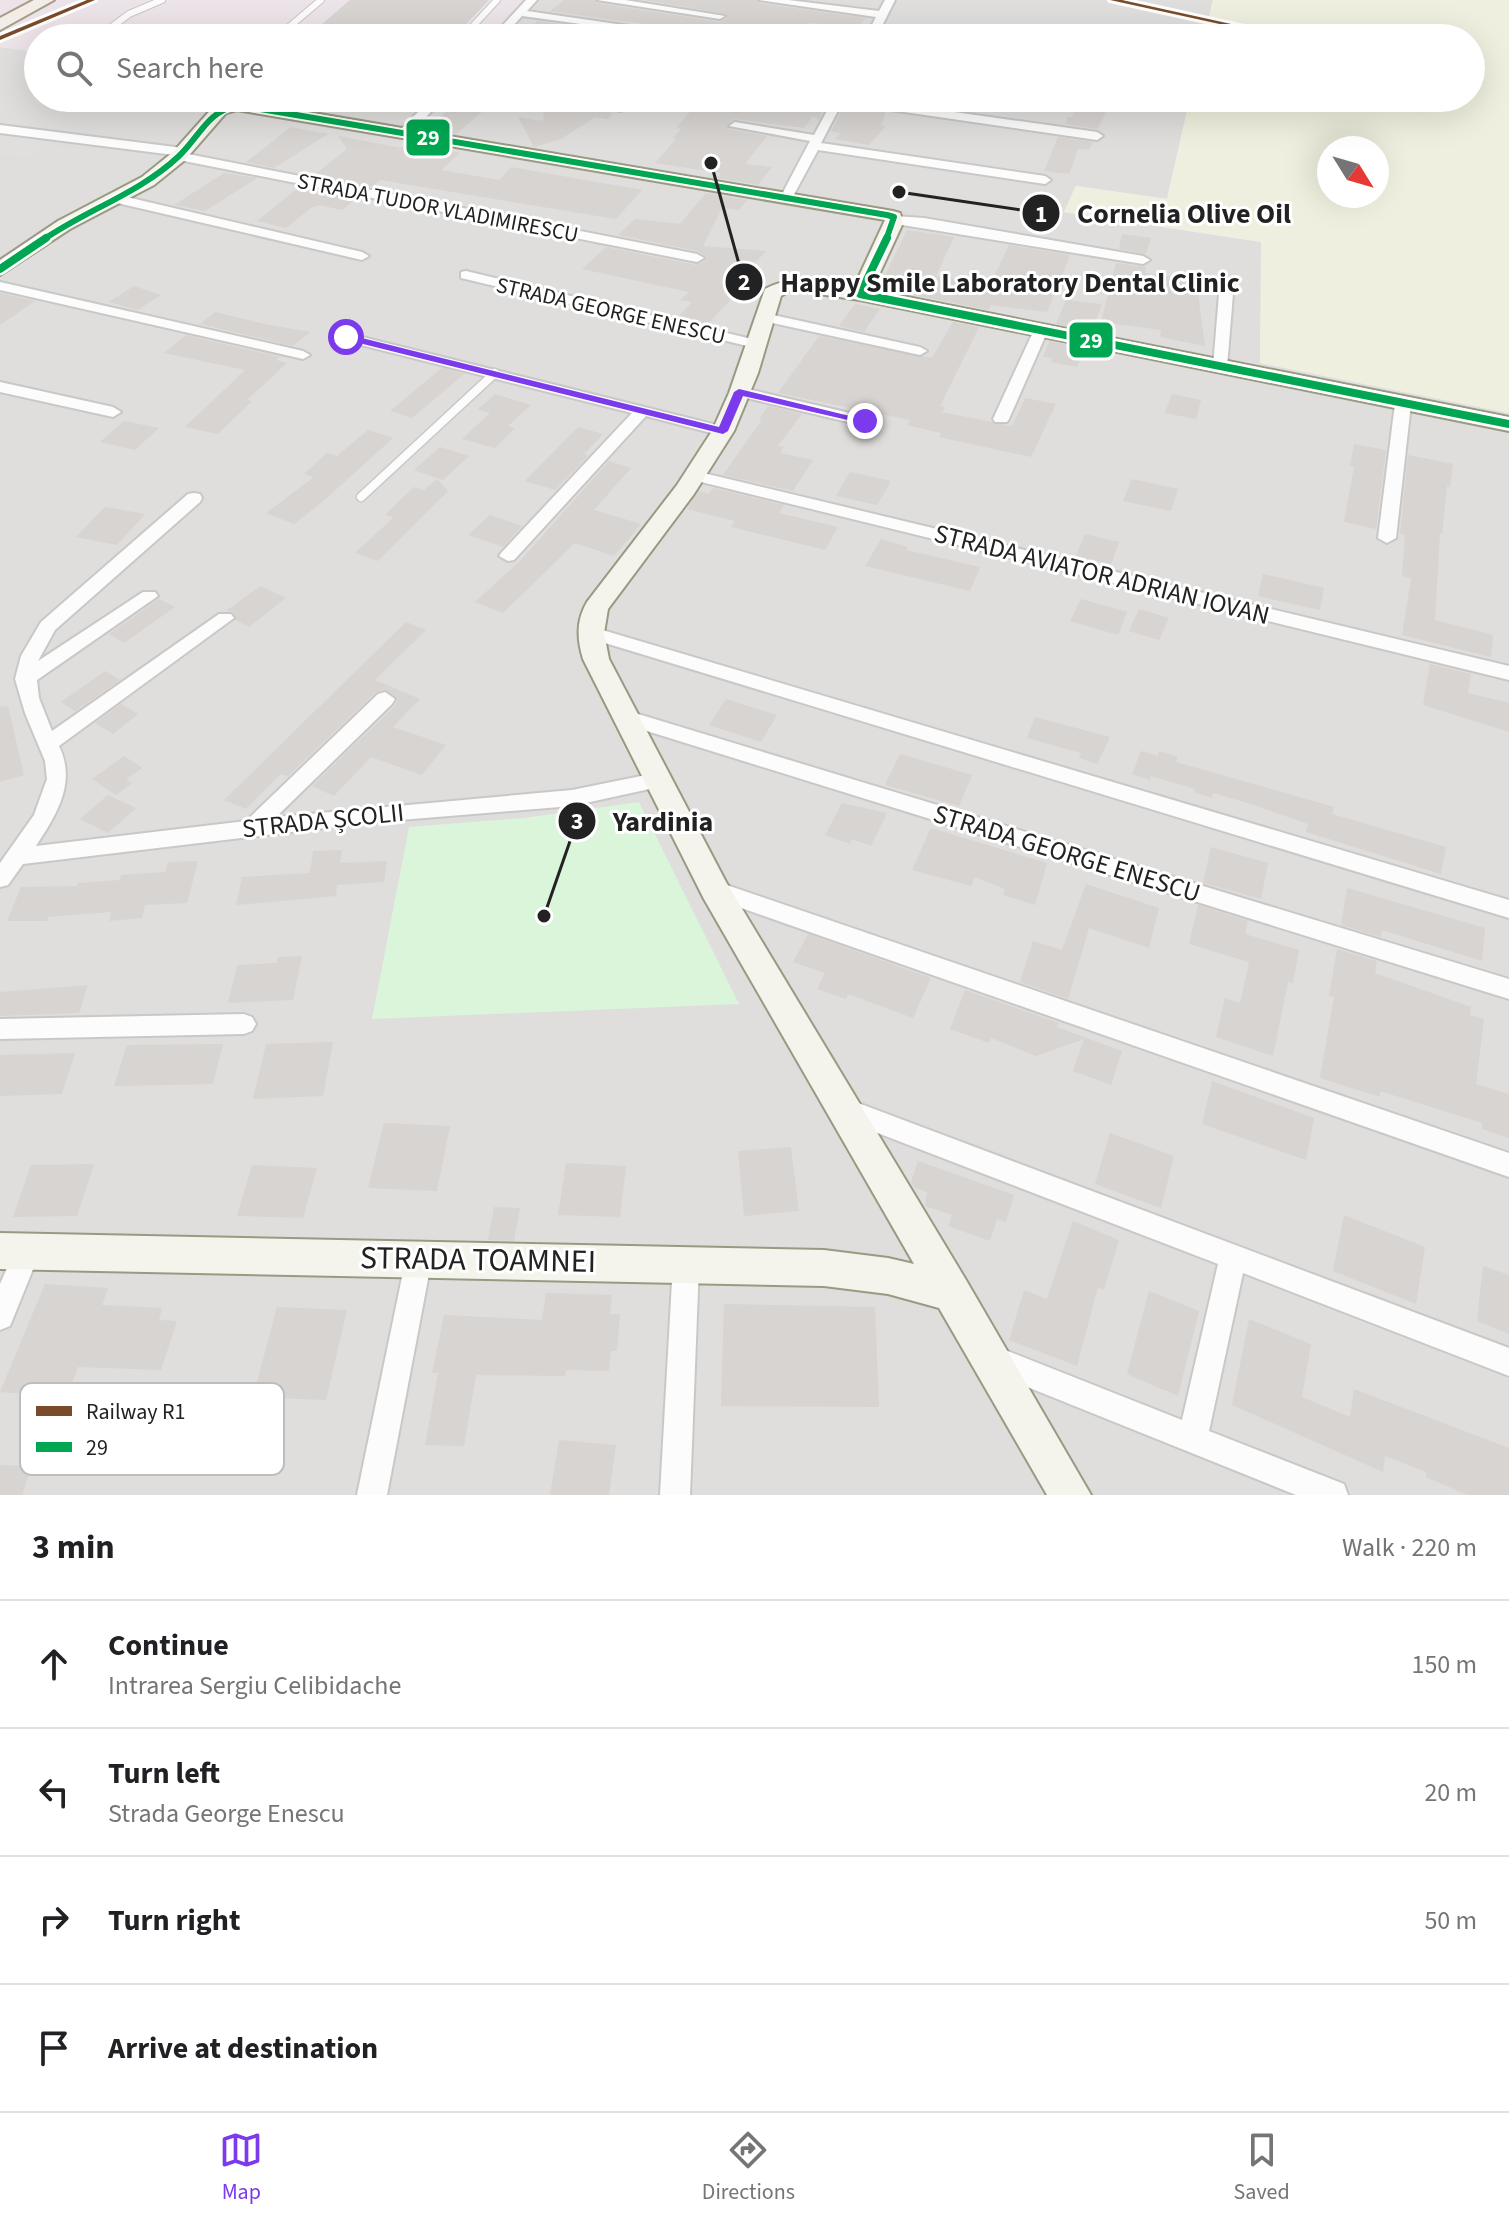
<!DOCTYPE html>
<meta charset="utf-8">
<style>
:root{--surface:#fff;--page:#f6f6f6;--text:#202124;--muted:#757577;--line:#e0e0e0;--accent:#7c3aed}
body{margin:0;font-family:"Source Sans 3",sans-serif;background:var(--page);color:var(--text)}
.compass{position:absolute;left:1317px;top:136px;width:72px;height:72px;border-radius:50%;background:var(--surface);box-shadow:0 8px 32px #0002;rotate:127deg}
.stop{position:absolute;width:24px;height:24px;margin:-18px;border:6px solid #7c3aed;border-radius:50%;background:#fff}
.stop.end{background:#7c3aed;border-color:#fff;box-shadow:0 2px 8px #0008}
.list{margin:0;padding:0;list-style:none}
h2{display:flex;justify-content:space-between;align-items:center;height:104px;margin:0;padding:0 32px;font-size:34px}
h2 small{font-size:26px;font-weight:400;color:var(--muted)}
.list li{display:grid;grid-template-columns:52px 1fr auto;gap:24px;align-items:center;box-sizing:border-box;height:128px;padding:0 32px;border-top:2px solid var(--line)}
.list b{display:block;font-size:30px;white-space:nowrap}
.list p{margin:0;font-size:26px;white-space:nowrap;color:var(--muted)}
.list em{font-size:26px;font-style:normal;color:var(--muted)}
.icon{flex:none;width:44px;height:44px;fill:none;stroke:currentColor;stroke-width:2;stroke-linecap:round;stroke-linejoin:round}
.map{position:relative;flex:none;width:1509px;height:1495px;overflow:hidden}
.search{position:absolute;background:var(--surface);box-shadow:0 8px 32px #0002;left:24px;right:24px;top:24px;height:88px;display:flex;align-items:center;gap:20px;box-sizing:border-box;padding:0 28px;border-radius:44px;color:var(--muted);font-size:30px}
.sheet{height:616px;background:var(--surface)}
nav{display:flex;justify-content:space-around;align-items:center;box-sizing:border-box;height:112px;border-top:2px solid var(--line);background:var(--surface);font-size:22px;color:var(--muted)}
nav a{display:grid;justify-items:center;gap:4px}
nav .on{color:var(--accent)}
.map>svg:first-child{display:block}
.residential{fill:#dfdedc}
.industrial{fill:#ede4e9}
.farmland{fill:#efefdf;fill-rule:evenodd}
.park{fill:#daf5da}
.parking{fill:#e0dfde}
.building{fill:#d7d4d2}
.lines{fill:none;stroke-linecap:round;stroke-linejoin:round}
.lane-far1-casing{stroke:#c9c8c7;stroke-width:8}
.lane-casing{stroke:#c9c8c7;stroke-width:11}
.street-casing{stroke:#c9c8c7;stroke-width:4}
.secondary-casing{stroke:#999a82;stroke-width:4}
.primary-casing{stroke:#a79c86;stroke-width:4}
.lane-far1{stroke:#fdfcfc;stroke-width:6}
.lane{stroke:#fdfcfc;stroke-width:8}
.street{fill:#fdfcfc;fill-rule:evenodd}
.secondary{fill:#f4f4ed;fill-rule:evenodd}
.primary{fill:#f3ede7;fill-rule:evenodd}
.bus-1-far1-casing{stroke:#fff;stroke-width:9}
.bus-1-casing{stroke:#fff;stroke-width:13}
.bus-1-far1{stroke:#00a651;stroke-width:6}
.bus-1{stroke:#00a651;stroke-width:8}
.rail-1-casing{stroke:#fff;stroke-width:6}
.rail-1{fill:#7a4b2a;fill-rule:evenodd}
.route{fill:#7c3aed}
.labels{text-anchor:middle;stroke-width:6;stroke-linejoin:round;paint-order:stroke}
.far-street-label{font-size:22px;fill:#222;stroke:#fff}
.street-label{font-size:26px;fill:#222;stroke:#fff}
.near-street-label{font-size:32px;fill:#222;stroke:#fff}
.key{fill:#fff;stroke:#bdbdbd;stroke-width:2}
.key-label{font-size:22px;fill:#222}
.leader{fill:none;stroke:#222;stroke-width:3}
.callout-dot{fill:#222;stroke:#fff;stroke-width:3}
.mark-label{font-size:24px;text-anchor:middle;font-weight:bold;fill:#fff}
.callout-label{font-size:28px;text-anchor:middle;font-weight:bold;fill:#222;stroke:#fff;stroke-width:6;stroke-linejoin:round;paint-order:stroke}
.line-badge{stroke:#fff;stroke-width:3}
.badge-label{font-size:22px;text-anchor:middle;font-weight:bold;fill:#fff}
</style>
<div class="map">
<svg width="1509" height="1495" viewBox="0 0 1509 1495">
<rect width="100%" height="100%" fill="#f0eeeb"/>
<g class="residential">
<polygon points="526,0 1213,0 1204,38 491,38"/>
<polygon points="0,47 38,52 38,98 390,98 431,103 436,98 1190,98 1167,199 1076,186 1064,212 1262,242 1260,363 1509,413 1509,1495 0,1495"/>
</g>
<polygon class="industrial" points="0,0 526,0 491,38 38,38 38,52 0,47"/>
<path class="farmland" d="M1213,0H1509V413L1260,363L1261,242L1064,212L1076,186L1167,199L1190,98H1471V38H1204ZM1329,148H1377V196H1329Z"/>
<polygon class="park" points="639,802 739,1004 372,1019 409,827 524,818"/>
<polygon class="parking" points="0,135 53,141 29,158 0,154"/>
<g class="building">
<polygon points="350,0 489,0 453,38 306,38"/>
<polygon points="564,0 594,0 597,3 720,22 727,19 727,14 644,0 756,0 759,3 865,18 858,29 809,23 797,37 711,26 704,32 550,11"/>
<polygon points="538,21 631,34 626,38 518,38"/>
<polygon points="702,98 740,102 741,98 765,98 823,111 819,120 813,116 804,128 735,119 727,124 728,129 767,136 745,164 772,167 758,185 717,178 721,173 655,163 676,139 673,138 681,129 676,128"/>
<polygon points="545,100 546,101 613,113 608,119 595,117 561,139 534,147 518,117 543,121"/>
<polygon points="1079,103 1108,107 1098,129 1065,124 1068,117 1072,117"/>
<polygon points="844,106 886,112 881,125 886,126 869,145 835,139 841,133 831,131"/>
<polygon points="452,107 482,112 456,134 425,129"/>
<polygon points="291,127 328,134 274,168 246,162"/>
<polygon points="338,136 401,148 408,142 460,153 441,170 499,180 511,167 642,190 616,219 380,180 371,187 313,176 347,149"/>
<polygon points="1058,137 1093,142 1089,150 1078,149 1069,174 1044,171"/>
<polygon points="224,173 257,178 205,211 174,205"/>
<polygon points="299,187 357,198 342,210 319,205 311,208 286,228 257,221"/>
<polygon points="706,193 747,200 739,210 722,208 703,246 767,251 723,293 735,295 707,325 677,318 692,302 680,300 689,292 582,269 606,247 696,265 705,261 707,257 698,251 618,235 635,219 680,224"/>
<polygon points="907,230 954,237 936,276 991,283 1009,245 1070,255 1047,312 991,305 988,310 879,288"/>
<polygon points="1122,234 1151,238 1146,254 1119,249"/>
<polygon points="1116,263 1146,267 1145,273 1196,280 1205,346 1160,337 1161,330 1101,322"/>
<polygon points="134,286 161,295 137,310 109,302"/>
<polygon points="0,293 35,301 0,325"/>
<polygon points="1066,300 1102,304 1092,331 1056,324"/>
<polygon points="855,304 880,309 864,332 839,326"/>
<polygon points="215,312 269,325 310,332 293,346 200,324"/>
<polygon points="953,322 979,327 940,406 945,407 942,412 1012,426 1025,398 1056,404 1031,457 939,437 941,433 907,425 910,420 778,393 819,336 932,358"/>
<polygon points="186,335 280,357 276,360 287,363 247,400 252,401 218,434 185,427 245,370 164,353"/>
<polygon points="1049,341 1085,348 1077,367 1051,362 1052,358 1043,357"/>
<polygon points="442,368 464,374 412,418 390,411"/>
<polygon points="495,394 531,405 508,426 515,428 495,448 462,439 490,413 478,409"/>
<polygon points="1172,394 1201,400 1196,419 1165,413"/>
<polygon points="768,406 802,414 778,446 784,447 780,453 813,460 793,491 723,475 762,420 759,419"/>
<polygon points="124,421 159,428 135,450 100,442"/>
<polygon points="578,427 603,434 584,454 588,456 555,490 525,481"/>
<polygon points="368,430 393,438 321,503 294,524 266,513 314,477 304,474 327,453 337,456"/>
<polygon points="1354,444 1386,450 1376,529 1344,522 1354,467 1350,466"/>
<polygon points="440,447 469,456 443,480 414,470"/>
<polygon points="1408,455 1453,464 1450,487 1447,486 1442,534 1440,533 1435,620 1493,635 1491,657 1402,635 1411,578 1402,576 1405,535 1400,534"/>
<polygon points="609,461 631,468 594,510 641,524 614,556 575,543 503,613 475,602 520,561"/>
<polygon points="850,472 891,481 877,505 836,496"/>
<polygon points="437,479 448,491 378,561 355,553 394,517 385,515 414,487 424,490"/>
<polygon points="1132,479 1178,489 1171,511 1123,501"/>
<polygon points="713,488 784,505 779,513 838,527 825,550 731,527 735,521 687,509 699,491 709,494"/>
<polygon points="105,507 145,514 117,545 76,537"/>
<polygon points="490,515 522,526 503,547 468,535"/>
<polygon points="1085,534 1119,542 1111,564 1076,556"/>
<polygon points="881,539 908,547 906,550 980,567 970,591 865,566"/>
<polygon points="1263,574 1324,588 1320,610 1258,596"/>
<polygon points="260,586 286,598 249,627 236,620 233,612 226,611"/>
<polygon points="159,599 175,607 124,643 109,634"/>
<polygon points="1081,599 1127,612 1118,635 1070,621"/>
<polygon points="1139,609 1169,618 1159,640 1129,631"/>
<polygon points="406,622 426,630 375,680 420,699 393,727 446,745 422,775 371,757 334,796 312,786 395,706 398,698 384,689 376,692 288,776 281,774 246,809 224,800"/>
<polygon points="1430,664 1471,674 1468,693 1509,703 1509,732 1423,705"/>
<polygon points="105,671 120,680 75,711 61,702"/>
<polygon points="726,699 777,715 761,742 709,725"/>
<polygon points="121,704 138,714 113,734 95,723"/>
<polygon points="8,706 24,775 0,782 0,707"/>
<polygon points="1035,717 1110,737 1097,764 1079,758 1081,753 1027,738"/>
<polygon points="1141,751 1158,756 1159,751 1178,757 1176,762 1334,807 1332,814 1446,847 1441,874 1306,832 1308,824 1251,804 1213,793 1212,798 1194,792 1195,789 1151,776 1150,780 1132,774"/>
<polygon points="900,754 972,775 959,806 885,785"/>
<polygon points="124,756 142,768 126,779 132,783 116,795 92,779"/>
<polygon points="108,795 136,808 108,833 80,819"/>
<polygon points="842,803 887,813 871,846 852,839 850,844 825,835"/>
<polygon points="931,828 1047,863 1035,905 1003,895 1005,889 975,877 971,886 912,870"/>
<polygon points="1211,847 1268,863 1261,899 1203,883"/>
<polygon points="342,850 340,863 387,861 384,882 337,885 336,896 236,905 242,877 310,873 313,851"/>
<polygon points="198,861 187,903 145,905 142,918 109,921 111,912 48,917 47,921 7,921 21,887 77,886 78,883 120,880 121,875 165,872 168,862"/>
<polygon points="1086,884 1159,908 1149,948 1089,928 1068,999 1020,982 1033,941 1062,950"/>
<polygon points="1347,888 1485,928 1482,961 1382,930 1381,937 1341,925"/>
<polygon points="1198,905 1248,921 1245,934 1299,950 1293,983 1288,982 1273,1056 1216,1037 1225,998 1240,1003 1249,962 1189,944"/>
<polygon points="808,934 931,978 913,1018 848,994 846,999 817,989 825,973 793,962"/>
<polygon points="1337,949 1377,961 1375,973 1471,1007 1470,1015 1484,1019 1476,1084 1509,1094 1509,1138 1482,1129 1482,1123 1380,1091 1380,1097 1320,1078 1334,997 1329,996"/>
<polygon points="302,956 293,1000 228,1003 237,965 277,963 278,957"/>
<polygon points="88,985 79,1013 0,1016 0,992"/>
<polygon points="965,990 1059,1023 1057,1027 1122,1051 1111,1085 1073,1071 1084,1039 1036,1056 991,1038 989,1043 950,1029"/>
<polygon points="333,1042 323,1096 253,1099 266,1044"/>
<polygon points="223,1044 213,1084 114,1086 127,1045"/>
<polygon points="75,1053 62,1094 0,1096 0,1055"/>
<polygon points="1212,1081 1314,1118 1306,1160 1202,1124"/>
<polygon points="384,1123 450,1126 437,1191 368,1188"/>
<polygon points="1110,1133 1174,1156 1161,1208 1095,1184"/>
<polygon points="791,1147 799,1211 744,1216 738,1151"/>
<polygon points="918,1161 1014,1195 1006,1222 997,1219 990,1241 948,1226 952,1215 925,1206 927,1192 914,1187 911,1182"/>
<polygon points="566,1163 626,1166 620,1217 558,1215"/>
<polygon points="94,1164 77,1216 13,1217 31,1165"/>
<polygon points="252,1165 317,1168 303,1218 237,1216"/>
<polygon points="494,1207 520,1208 514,1241 488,1240"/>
<polygon points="1344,1215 1425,1247 1416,1304 1333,1271"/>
<polygon points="1073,1221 1119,1240 1104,1290 1098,1287 1077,1366 1009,1340 1024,1290 1047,1299"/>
<polygon points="1483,1266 1509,1275 1509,1334 1477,1321"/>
<polygon points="45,1284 108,1288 102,1305 162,1308 159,1320 177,1321 161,1370 78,1367 67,1397 0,1392"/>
<polygon points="1149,1291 1199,1311 1178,1396 1127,1374"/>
<polygon points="546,1293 612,1295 610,1314 620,1314 617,1351 611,1351 609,1371 566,1370 565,1376 476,1375 464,1446 425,1445 438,1373 432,1373 444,1315 542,1320"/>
<polygon points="724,1304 875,1307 879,1407 721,1406"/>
<polygon points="277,1307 347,1310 326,1400 253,1397"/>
<polygon points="1249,1319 1311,1344 1302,1397 1350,1417 1354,1389 1509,1448 1509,1495 1468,1495 1426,1477 1426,1472 1385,1456 1383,1472 1232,1405"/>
<polygon points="559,1440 616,1445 609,1495 550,1495"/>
<polygon points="0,1465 32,1466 22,1495 0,1495"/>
</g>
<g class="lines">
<defs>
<g id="lane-far1">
<polyline points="97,38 129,14 162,0"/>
<polyline points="276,38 321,0"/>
<polyline points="462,38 497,0"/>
</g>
<polyline id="lane" points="361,497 495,373"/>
<g id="street">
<polygon points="526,0 537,0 527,11 713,38 684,38 522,16 502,38 491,38"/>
<polygon points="597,0 625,0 725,16 720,19"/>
<polygon points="759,0 788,0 879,11 885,0 895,0 879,32 907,38 865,38 876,17"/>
<polygon points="432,98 444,98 407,137 399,137 399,131"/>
<polygon points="547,98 576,98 627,108 621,111"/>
<polygon points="768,98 831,102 833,98 855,98 1097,132 1103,136 1097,140 842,103 821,143 1045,176 1051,180 1045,184 818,150 792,198 786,202 780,198 810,141 729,126 735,122 814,135 828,109"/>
<polygon points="0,125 183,148 187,149 188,154 697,254 704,258 697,262 179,160 174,155 0,133"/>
<polygon points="118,195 362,252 369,256 362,260 113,202 112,199"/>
<polygon points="895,216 924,218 1143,256 1150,260 1143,264 890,223 888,220"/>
<polygon points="466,271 756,340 763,344 756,348 461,278 461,272"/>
<polygon points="0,282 303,351 310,355 303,359 0,290"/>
<polygon points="1226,290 1233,294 1227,367 1220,371 1213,367 1219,294"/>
<polygon points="764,313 920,347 927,351 920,355 759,320 759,314"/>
<polygon points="1041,326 1048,330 1009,419 1007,422 995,422 993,419 1034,330"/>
<polygon points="346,333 729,428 731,431 723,436 646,416 514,560 508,561 499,556 502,552 632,413 341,340 339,337"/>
<polygon points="0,382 113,407 121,412 113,417 0,392"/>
<polygon points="739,387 871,418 873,421 865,426 734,395 734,389"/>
<polygon points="1403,399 1411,404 1396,538 1387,543 1378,538 1395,404"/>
<polygon points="695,471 1509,666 1509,680 689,479 687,476"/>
<path d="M194,493L200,494L202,498L200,502L55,630L38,661L143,592H155L158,596L37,680L39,698L52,731L219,614H231L234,618L59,746C77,783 56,815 36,846L246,821L378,694L385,692L395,699L392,704L276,817L572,790L656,773L663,776L666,781L663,786L572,806L376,822L23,864L8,885L0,887V863L34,815L47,779L45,761L25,713L15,679L21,656L41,622L188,494Z"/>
<polygon points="589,626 1509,900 1509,918 582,636 580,632 582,628"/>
<polygon points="625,710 1509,979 1509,999 618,722 615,717"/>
<polygon points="715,881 1509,1153 1509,1177 707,896 704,890 707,884"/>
<polygon points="244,1014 252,1017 256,1024 252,1031 244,1034 0,1039 0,1019"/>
<polygon points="845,1098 1509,1348 1509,1376 1243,1273 1209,1431 1344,1484 1348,1495 1296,1495 985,1370 981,1360 985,1350 995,1346 1182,1420 1218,1264 836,1117 833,1109 836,1101"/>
<polygon points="27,1239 36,1243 40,1252 10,1326 0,1330 0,1284 18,1243"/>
<polygon points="419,1245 428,1249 432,1258 387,1495 357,1495 406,1258 410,1249"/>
<polygon points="686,1251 695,1255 699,1264 690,1495 660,1495 673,1264 677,1255"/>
</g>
<path id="secondary" d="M237,100L893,211L900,213L903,223L872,290L1509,417V431L860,300L791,290L781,296L758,373L734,431L694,494L608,609L604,633L609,659L726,882L966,1280L1091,1495H1047L939,1308L888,1294L824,1286L0,1269V1233L824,1250L888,1258L914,1264L704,899L583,659C577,639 576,621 587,602L677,485L712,431L729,393L765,289C794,273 822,282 854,287L885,220L237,110L226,113L185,160L154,185L70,229L0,275V260L58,221L142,177L173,152L214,106Z"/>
<polygon id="primary" points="34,0 54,0 0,30 0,18"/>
</defs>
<use href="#lane-far1" class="lane-far1-casing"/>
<use href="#lane" class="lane-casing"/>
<use href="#street" class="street-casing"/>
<use href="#secondary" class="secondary-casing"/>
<use href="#primary" class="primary-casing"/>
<use href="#lane-far1" class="lane-far1"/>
<use href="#lane" class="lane"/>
<use href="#street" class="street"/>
<use href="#secondary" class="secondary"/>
<use href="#primary" class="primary"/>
<defs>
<path id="bus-1-far1" d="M43,240C86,210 140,193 179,156C200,136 207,112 237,105L887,215L894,217L886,240"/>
<g id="bus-1">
<polyline points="887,238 860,294 1509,424"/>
<polyline points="0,269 46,238"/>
</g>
</defs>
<use href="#bus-1-far1" class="bus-1-far1-casing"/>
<use href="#bus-1" class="bus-1-casing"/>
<use href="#bus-1-far1" class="bus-1-far1"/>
<use href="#bus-1" class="bus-1"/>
<defs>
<g id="rail-1">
<polygon points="87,0 95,0 0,40 0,36"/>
<polygon points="1110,0 1122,0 1295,38 1283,38"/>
</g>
</defs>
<use href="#rail-1" class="rail-1-casing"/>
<use href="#rail-1" class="rail-1"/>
</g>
<polygon class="route" points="346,334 719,427 734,392 739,389 870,421 865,424 743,396 728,431 723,434 343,339"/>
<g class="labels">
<g class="far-street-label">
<text transform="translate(438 207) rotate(11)" y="8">STRADA TUDOR VLADIMIRESCU</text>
<text transform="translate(611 310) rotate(13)" y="8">STRADA GEORGE ENESCU</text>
</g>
<g class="street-label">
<text transform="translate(1102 574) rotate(14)" y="9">STRADA AVIATOR ADRIAN IOVAN</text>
<text transform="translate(323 820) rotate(-6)" y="9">STRADA ȘCOLII</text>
<text transform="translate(1067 853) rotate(17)" y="9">STRADA GEORGE ENESCU</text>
</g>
<g class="near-street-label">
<text transform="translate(478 1259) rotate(1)" y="11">STRADA TOAMNEI</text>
</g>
</g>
<rect x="20" y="1383" width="264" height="92" rx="12" class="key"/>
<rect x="36" y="1406" width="36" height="10" fill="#7a4b2a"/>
<rect x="36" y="1442" width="36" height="10" fill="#00a651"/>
<g class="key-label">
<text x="86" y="1419">Railway R1</text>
<text x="86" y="1455">29</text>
</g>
<path class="leader" d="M899 192L1041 213M711 163L744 282M544 916L577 821"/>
<g class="callout-dot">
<circle cx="899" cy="192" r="8"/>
<circle cx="711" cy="163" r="8"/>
<circle cx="544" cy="916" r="8"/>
<circle cx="1041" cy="213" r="20"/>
<circle cx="744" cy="282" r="20"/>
<circle cx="577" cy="821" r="20"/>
</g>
<g class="mark-label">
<text x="1041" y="222">1</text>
<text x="744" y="290">2</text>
<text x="577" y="829">3</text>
</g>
<g class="callout-label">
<text x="1184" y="223">Cornelia Olive Oil</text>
<text x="1010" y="292">Happy Smile Laboratory Dental Clinic</text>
<text x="663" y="831">Yardinia</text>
</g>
<g class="line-badge">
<rect x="405" y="118" width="46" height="39" rx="8" fill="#00a651"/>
<rect x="1068" y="321" width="46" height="38" rx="8" fill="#00a651"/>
</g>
<g class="badge-label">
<text x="428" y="145">29</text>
<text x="1091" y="348">29</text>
</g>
</svg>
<svg class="compass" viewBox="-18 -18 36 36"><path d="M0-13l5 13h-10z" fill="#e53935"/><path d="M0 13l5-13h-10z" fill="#757577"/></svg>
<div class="stop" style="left:346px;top:337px"></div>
<div class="stop end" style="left:865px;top:421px"></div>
<div class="search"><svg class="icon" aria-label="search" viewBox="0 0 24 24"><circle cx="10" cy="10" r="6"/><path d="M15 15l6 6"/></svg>Search here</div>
</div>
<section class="sheet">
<h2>3 min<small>Walk · 220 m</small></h2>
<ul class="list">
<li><svg class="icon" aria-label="ahead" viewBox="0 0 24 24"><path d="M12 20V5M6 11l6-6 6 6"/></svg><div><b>Continue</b><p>Intrarea Sergiu Celibidache</p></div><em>150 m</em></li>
<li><svg class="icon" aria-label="left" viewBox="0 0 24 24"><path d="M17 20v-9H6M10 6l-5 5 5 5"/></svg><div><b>Turn left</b><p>Strada George Enescu</p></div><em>20 m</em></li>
<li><svg class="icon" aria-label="right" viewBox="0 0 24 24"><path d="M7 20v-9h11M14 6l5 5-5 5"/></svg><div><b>Turn right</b></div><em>50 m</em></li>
<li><svg class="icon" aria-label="arrive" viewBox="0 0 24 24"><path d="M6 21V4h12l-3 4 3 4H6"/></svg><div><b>Arrive at destination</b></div></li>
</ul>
</section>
<nav>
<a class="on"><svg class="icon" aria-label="map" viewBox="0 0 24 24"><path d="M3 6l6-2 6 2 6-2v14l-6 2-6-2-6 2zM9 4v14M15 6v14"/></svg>Map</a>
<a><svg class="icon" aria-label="directions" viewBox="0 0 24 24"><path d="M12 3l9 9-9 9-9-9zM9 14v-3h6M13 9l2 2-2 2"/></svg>Directions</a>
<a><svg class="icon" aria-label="saved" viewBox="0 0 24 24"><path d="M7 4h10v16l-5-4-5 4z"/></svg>Saved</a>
</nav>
